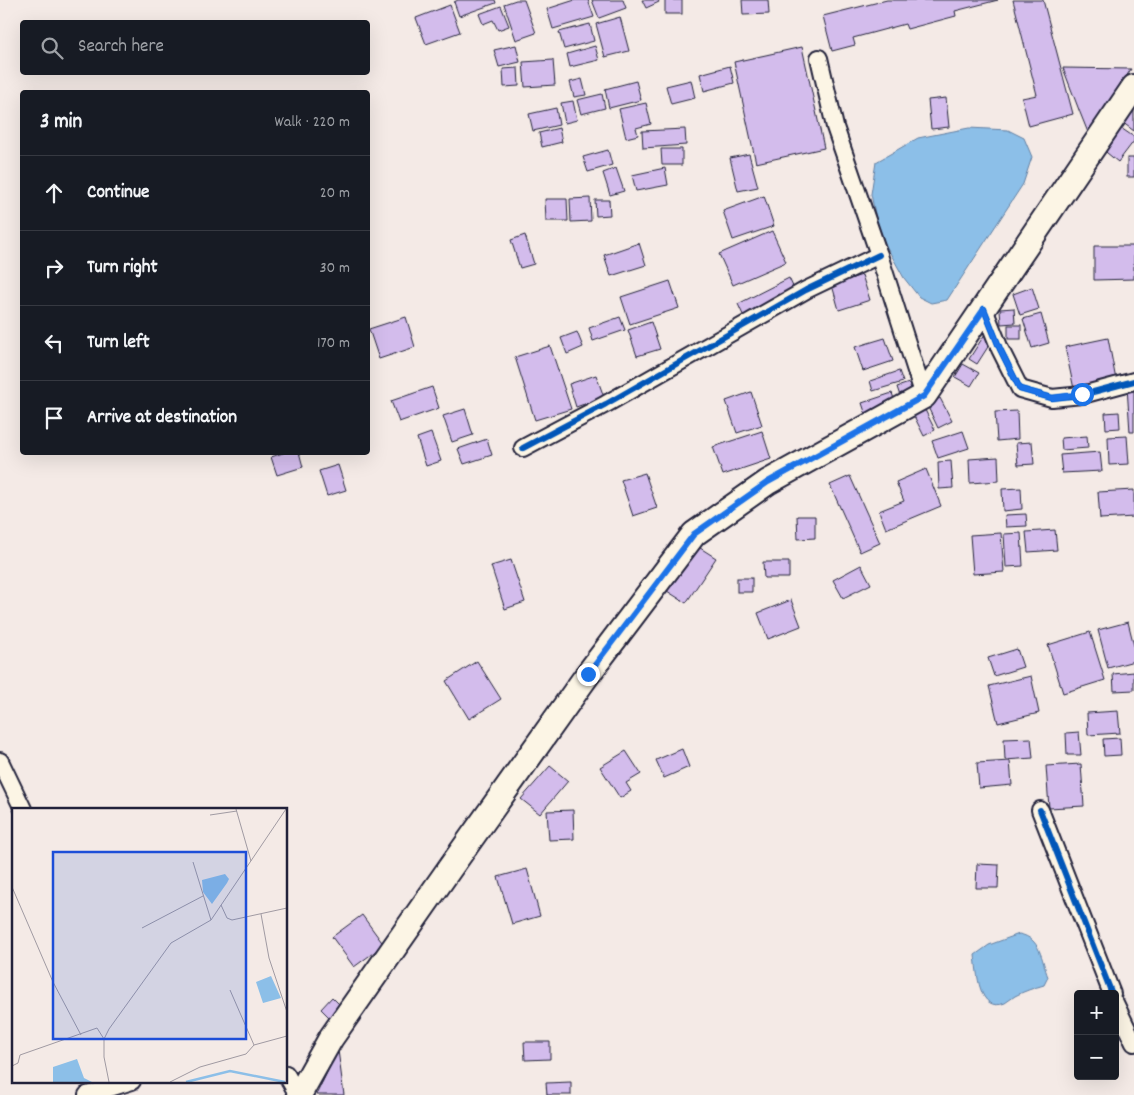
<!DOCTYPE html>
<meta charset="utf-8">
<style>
:root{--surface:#171b24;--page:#242831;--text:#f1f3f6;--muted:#9ea1a6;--line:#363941}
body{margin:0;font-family:Dekko,sans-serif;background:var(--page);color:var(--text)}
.controls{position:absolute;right:15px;bottom:15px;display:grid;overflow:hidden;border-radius:5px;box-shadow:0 5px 20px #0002}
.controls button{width:45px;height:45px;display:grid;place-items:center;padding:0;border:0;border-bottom:1px solid var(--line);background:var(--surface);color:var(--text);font:25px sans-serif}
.stop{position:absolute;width:15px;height:15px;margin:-11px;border:4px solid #1a73e8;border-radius:50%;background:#fff}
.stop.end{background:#1a73e8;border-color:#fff;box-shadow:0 1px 5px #0008}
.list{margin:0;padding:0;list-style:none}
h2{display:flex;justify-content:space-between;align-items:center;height:65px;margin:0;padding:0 20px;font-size:21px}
h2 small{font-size:16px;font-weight:400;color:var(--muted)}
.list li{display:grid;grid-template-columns:32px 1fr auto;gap:15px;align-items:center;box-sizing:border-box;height:75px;padding:0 20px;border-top:1px solid var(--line)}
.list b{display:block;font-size:19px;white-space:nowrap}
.list em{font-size:16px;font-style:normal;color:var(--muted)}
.icon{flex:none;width:28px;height:28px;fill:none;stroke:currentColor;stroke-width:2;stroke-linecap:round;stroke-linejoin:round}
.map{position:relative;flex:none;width:1134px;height:1095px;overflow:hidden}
.search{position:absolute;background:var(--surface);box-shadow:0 5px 20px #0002;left:20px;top:20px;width:350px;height:55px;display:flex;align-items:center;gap:12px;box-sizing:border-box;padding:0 18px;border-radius:5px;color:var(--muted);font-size:19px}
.panel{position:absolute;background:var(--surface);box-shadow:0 5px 20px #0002;left:20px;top:90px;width:350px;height:365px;border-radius:5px}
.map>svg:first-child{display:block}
.water{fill:#8cbfe8;stroke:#6280a3}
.building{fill:#d3bcec;stroke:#22223b}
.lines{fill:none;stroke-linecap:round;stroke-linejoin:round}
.minor-casing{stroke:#22223b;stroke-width:20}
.secondary-casing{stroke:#22223b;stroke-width:28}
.minor{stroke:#fcf5e5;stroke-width:16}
.secondary{stroke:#fcf5e5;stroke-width:24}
.cycleway-casing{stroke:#fcf5e5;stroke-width:9}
.cycleway{stroke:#0057b8;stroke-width:6}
.route{stroke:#1a73e8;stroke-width:6}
.inset-river{fill:none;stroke:#8cbfe8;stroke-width:2.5}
.inset-road{fill:none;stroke:#a09aa2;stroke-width:1}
.view{fill:#1d4ed8;fill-opacity:0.15;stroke:#1d4ed8;stroke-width:2.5}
.inset-edge{fill:none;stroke:#22223b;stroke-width:2.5}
</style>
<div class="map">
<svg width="1134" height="1095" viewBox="0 0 1134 1095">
<rect width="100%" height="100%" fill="#f4eae6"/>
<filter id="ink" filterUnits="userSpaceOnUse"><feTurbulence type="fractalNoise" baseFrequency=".02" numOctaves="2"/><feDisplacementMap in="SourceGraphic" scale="10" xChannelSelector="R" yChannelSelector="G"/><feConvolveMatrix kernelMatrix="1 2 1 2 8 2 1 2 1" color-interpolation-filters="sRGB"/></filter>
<g filter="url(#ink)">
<g class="water">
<polygon points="969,128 1008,130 1024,138 1032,157 1023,184 947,300 931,303 919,297 904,278 879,233 871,194 876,162 918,138"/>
<path d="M1019,934C1041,938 1041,959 1048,977L1044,985C1034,988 1024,991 1015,996C1012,998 1008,1001 1005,1003C978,1014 977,971 975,955L989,945Z"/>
</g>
<g class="building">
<polygon points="458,0 495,0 496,3 459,16 454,2"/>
<polygon points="516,0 524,0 536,33 516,40 504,4"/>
<polygon points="575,0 588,0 594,17 553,29 547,9"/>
<polygon points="592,0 623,0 626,8 599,18"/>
<polygon points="642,0 658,0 659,2 646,8"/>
<rect x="665" y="0" width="17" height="14"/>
<polygon points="742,0 768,0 769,14 743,15"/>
<polygon points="887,0 998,0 955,11 956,16 907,29 905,24 853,38 855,45 832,51 823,16"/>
<polygon points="1013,0 1043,0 1073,114 1029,126 1022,98 1037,95"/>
<polygon points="450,5 460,32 426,44 416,18"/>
<polygon points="501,6 509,26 498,30 493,20 483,24 479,14"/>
<polygon points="620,17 629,51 605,57 596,24"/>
<polygon points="590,24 594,41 564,49 559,32"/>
<polygon points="516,45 520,62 499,67 494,50"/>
<polygon points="595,46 599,60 570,67 567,54"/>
<polygon points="802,47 824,148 756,163 734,62"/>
<polygon points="553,60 555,85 525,87 523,62"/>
<polygon points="730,66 734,83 704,91 700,74"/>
<polygon points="518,68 519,86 504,87 503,69"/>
<polygon points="1063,68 1131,69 1089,135 1079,110"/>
<polygon points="582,79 586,95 574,97 570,82"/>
<polygon points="691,80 695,98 671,104 666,86"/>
<polygon points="636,81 641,100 609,108 605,89"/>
<polygon points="602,94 605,108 581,114 577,100"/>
<polygon points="946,98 949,127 931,129 928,100"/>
<polygon points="573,101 577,120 565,123 561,103"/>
<polygon points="646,103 651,124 636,128 638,135 626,138 619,109"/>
<polygon points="1134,107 1134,131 1122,122"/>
<polygon points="556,108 559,125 533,131 529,114"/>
<polygon points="1118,126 1134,137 1134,141 1118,162 1101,148"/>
<polygon points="559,128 562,142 542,147 539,133"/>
<polygon points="685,129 686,145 643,148 642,131"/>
<polygon points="661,149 682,149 682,165 662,165"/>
<polygon points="608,150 612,165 588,172 583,157"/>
<polygon points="749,154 758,187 738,191 730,158"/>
<rect x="1127" y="158" width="7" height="19"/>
<polygon points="616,168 624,191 610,195 603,173"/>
<polygon points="665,168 668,185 636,191 632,175"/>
<polygon points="764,196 774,226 733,240 723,211"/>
<polygon points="590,198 591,221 571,222 570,199"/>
<polygon points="545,199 567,199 568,221 546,221"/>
<polygon points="595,200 609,200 610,215 596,216"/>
<polygon points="772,231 786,262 733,285 719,254"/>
<polygon points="525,235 534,264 520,268 511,240"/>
<polygon points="639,243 646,265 611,276 604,255"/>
<polygon points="1094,246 1134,246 1134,279 1094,280"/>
<polygon points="862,275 870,300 839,310 832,285"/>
<polygon points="789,278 795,291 744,317 738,304"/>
<polygon points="670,281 679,308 630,324 621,297"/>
<polygon points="1032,287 1039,309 1020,315 1013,294"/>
<polygon points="1014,308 1015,323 1001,324 1000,309"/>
<polygon points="1041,314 1049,343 1032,348 1023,319"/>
<polygon points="406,317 415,347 379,359 369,329"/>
<polygon points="620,317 625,330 593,341 589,328"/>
<polygon points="651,322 660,349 637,356 628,330"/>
<rect x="1008" y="325" width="13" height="14"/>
<polygon points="577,332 583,347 567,354 561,338"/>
<polygon points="985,334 993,339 977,364 969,359"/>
<polygon points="885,338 893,361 863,371 855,347"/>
<polygon points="1108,338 1116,380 1074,389 1065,347"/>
<polygon points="550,346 571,409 535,420 515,357"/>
<polygon points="963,364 979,373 971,386 955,377"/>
<polygon points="899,371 903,382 873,391 870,381"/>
<polygon points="596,375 604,397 576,407 569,384"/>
<polygon points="909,383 914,398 902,402 897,387"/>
<polygon points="432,387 439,408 399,422 391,401"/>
<polygon points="1127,387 1134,387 1134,432 1130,432"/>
<polygon points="751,392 762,425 737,433 726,401"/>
<polygon points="892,393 897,408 867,418 862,403"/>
<polygon points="940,398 952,421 938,428 927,405"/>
<polygon points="924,408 935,430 924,436 913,414"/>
<polygon points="465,409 473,435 452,442 443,416"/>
<polygon points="1017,411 1018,439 997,441 995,412"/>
<polygon points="1119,412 1120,428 1106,429 1105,413"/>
<polygon points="762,431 771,459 723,475 713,447"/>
<polygon points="963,431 969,448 938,458 932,441"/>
<polygon points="431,433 441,461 426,466 417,438"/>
<polygon points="1087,436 1088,448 1062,450 1061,438"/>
<polygon points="1127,436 1129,464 1109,465 1108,437"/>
<polygon points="487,439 492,455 464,464 458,449"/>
<polygon points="1032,442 1034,464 1018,465 1016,443"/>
<polygon points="286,452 299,452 303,467 277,475 271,457"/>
<polygon points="1100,452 1102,471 1062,473 1060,455"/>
<polygon points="998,457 999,481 970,483 969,459"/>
<polygon points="951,461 953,488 939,489 938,462"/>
<polygon points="338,465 346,490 327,496 319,471"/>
<polygon points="926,469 941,506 886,529 879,511 904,501 896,482"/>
<polygon points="645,473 657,508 633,516 621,480"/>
<polygon points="850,476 880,543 860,552 830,485"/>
<polygon points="1021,488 1022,509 1003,511 1002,489"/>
<polygon points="1134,490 1134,517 1100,519 1098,492"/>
<polygon points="1026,514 1027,526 1006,527 1005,515"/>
<polygon points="797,516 815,516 815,538 798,539"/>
<polygon points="1055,530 1057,550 1028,552 1026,532"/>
<polygon points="1001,533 1004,572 973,574 970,535"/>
<polygon points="1021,533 1023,566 1006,567 1004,534"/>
<polygon points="697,546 716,558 686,603 667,591"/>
<polygon points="511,560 525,602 505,609 491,566"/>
<polygon points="763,562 789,562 789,578 764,578"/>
<polygon points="861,565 871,584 843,598 833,580"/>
<rect x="737" y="578" width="15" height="14"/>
<polygon points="791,600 801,626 768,639 758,613"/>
<polygon points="1128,622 1134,646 1134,661 1108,668 1098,630"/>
<polygon points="1090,632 1105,680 1063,693 1048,645"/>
<polygon points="1017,649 1023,667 994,676 988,658"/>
<polygon points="477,661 501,699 469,719 446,681"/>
<polygon points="1134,672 1134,690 1114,691 1113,674"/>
<polygon points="1031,676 1039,713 998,723 989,686"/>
<polygon points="1118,711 1120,733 1088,735 1087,713"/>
<polygon points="1079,732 1081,755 1067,755 1066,733"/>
<polygon points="1031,738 1033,758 1005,760 1004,739"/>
<polygon points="1120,738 1121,755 1104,756 1103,739"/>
<polygon points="682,749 689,767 664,778 656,760"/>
<polygon points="626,751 641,774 626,783 631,791 620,798 600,767"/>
<polygon points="1010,761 1012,785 979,788 977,763"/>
<polygon points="1081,764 1084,806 1049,808 1046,766"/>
<polygon points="550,766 568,781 540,814 521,799"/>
<polygon points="573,810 574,839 549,840 547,811"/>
<polygon points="977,864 999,865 998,888 976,888"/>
<polygon points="527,869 540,916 512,924 498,877"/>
<polygon points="362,915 384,945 354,967 332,937"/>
<polygon points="332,997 341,1006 330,1018 321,1009"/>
<polygon points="524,1042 550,1042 550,1059 525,1060"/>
<polygon points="338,1050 344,1095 316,1095"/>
<polygon points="571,1082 571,1095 547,1095 546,1083"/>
</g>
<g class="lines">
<defs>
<g id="minor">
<polyline points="819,58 835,127 879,255 924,396"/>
<polyline points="984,309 1000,349 1020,389 1052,398 1082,395 1134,381"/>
<polyline points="523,448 606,404 806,290 879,255"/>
<polyline points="0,761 23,809"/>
<polyline points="1040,810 1112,994"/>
<polyline points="1115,1003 1134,1043"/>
<polyline points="286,1074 298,1095"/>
<polyline points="87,1095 132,1081"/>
</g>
<polyline id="secondary" points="299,1095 331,1038 450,868 588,674 694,534 768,482 924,396 1134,87"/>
</defs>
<use href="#minor" class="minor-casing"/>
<use href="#secondary" class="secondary-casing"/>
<use href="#minor" class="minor"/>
<use href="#secondary" class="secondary"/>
<defs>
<g id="cycleway">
<polyline points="984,309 1000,349 1020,389 1052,398 1082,395 1134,381"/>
<polyline points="523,448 606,404 806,290 879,255"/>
<polyline points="1040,810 1112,994"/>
</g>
</defs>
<use href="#cycleway" class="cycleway-casing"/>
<use href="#cycleway" class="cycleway"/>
</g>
</g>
<g class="lines" filter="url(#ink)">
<polyline class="route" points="588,674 694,534 768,482 924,396 984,309 1000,349 1020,389 1052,398 1082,394"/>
</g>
<g transform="translate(12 808)">
<rect width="275" height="275" fill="#f4eae6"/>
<path d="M213,66L217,71L215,75L200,96L191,84L190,72ZM259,168L269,190L251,195L244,174ZM65,251L72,270L80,274H41V259Z" fill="#8cbfe8"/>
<path class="inset-river" d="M174,274L218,263L273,274"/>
<path class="inset-road" d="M224,1L239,53M198,7L225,3M181,54L199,112M0,79L41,174L69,227M209,97L215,110L220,112L275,100M249,106L257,150L275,204M130,120L191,88M242,237L275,228M0,258L6,255L8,247L85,220L92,231M97,274L92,249V231L97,221L159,135L199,112L274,1M158,274L188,259L234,246L242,237L218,182"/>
<path class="view" d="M41,44H234V231H41Z"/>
<rect width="275" height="275" class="inset-edge"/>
</g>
</svg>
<div class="controls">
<button>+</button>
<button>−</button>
</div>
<div class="stop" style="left:1082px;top:394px"></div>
<div class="stop end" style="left:588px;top:674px"></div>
<div class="search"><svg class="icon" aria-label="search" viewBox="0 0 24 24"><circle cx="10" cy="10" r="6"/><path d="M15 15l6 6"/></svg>Search here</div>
<section class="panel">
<h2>3 min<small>Walk · 220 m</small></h2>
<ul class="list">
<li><svg class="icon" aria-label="ahead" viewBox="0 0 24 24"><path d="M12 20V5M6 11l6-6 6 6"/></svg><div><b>Continue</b></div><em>20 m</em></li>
<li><svg class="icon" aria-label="right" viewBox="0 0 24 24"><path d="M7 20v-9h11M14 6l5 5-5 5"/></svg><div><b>Turn right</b></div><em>30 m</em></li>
<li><svg class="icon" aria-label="left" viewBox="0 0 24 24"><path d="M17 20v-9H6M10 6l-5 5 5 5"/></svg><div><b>Turn left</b></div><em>170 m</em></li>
<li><svg class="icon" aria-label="arrive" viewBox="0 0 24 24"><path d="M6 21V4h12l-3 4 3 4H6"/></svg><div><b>Arrive at destination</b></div></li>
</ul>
</section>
</div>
